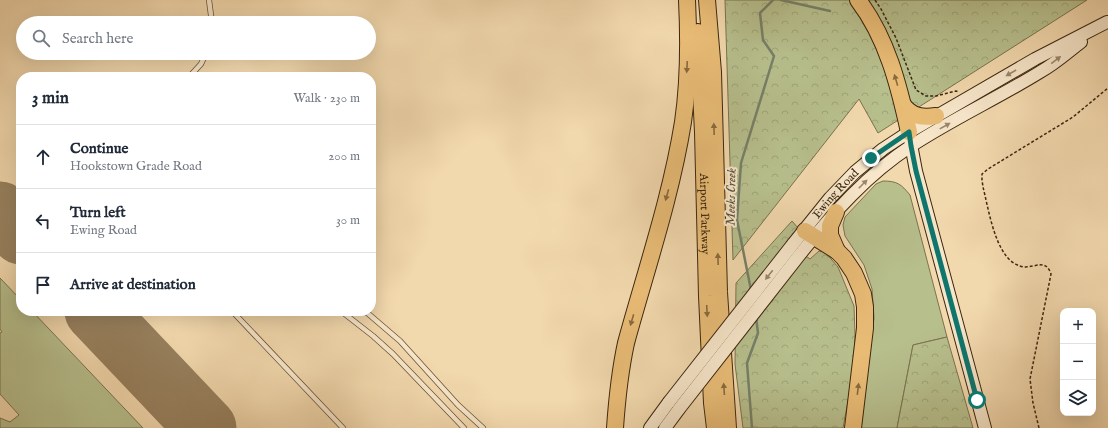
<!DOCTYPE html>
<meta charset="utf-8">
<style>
:root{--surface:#fff;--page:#f2f2f3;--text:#1f2937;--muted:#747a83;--line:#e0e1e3}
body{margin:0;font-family:"IM FELL English",serif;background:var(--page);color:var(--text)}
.controls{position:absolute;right:12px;bottom:12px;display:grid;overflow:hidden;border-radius:8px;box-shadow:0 4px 16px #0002}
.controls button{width:36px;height:36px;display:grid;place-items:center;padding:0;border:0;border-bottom:1px solid var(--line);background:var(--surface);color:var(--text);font:20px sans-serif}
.stop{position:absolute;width:12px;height:12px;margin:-9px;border:3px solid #0f766e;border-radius:50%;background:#fff}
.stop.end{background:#0f766e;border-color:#fff;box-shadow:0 1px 4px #0008}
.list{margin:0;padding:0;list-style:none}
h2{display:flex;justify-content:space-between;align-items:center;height:52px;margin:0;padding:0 16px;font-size:17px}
h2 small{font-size:13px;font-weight:400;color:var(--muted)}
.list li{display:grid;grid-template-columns:26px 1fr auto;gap:12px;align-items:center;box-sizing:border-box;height:64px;padding:0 16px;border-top:1px solid var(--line)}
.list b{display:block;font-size:15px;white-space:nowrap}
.list p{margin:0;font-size:13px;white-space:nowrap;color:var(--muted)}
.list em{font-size:13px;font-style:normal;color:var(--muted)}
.icon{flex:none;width:22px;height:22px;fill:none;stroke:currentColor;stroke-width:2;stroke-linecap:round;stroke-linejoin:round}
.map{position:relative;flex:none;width:1108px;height:428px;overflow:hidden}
.search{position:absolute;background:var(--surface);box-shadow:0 4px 16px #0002;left:16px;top:16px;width:360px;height:44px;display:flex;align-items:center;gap:10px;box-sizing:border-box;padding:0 14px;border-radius:22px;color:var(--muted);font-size:15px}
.panel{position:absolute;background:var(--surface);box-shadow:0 4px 16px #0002;left:16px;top:72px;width:360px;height:244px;border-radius:16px}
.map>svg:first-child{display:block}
.green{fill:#b7bf8d;stroke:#7a734e}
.forest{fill:url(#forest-crowns);stroke:#7a734e}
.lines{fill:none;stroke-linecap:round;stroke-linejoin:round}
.stream{stroke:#768068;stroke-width:2.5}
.runway{stroke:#97805e;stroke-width:61}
.lane-casing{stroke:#6a5336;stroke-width:6}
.secondary-casing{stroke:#3c270f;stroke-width:14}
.highway-casing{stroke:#3c270f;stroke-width:18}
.path{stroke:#3c270f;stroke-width:1.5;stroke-dasharray:3 2;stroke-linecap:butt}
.lane{stroke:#f7e6ca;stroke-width:4.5}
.secondary{stroke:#f7e6ca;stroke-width:12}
.highway{stroke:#e9bc76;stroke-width:16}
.secondary-bridge-casing{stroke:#3c270f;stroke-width:14;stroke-linecap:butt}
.secondary-bridge{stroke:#f7e6ca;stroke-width:12}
.oneway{fill:#9a866c}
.oneway2{fill:#8a6a3d}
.route{stroke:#0f766e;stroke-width:5}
.labels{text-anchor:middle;stroke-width:4;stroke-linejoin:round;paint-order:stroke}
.street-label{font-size:12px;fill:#3c270f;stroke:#f7e6ca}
.water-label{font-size:13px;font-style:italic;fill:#544c34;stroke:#f7e6ca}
</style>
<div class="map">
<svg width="1108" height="428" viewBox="0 0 1108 428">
<defs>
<pattern id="forest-crowns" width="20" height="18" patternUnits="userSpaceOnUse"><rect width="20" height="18" fill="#b7bf8d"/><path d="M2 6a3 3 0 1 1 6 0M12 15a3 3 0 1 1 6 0" fill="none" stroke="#9ea478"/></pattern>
</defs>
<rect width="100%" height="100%" fill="#f2d8ad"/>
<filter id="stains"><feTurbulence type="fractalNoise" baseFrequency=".005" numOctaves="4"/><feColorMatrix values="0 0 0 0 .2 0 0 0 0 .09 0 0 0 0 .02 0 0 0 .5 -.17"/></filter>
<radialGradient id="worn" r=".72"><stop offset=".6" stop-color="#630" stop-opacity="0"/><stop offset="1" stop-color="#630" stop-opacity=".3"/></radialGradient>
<g class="green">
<path d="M883,181C897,181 901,184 910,195L947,337L913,345L897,428H861L874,318L872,289L864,265L845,236L843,225L845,217L876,184Z"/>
<polygon points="0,278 21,300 21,311 32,311 143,428 0,428 0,418 10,422 19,415 0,394 0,333 2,332 0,329"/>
</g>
<g class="forest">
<polygon points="725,0 1087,0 878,133 859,99 733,260"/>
<polygon points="792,221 798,228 789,244 810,259 819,251 825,252 838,267 854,306 855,335 853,374 843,428 743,428 735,364 736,283"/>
<polygon points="947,337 973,428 897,428 913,345"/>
</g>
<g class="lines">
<g class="stream">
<polyline points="781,0 830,11"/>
<polyline points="751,290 737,220 741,163 774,56 763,40 760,13 773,0"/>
<polyline points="752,428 747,363 758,333 756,317"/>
</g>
<g class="runway">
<polyline points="0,212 21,234"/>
<polyline points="95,311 206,428"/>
</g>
<defs>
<g id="lane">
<polyline points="209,0 212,23"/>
<polyline points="189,77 201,64 206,53"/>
<polyline points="232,311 343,428"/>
<polyline points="341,311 373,336 393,354 464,428"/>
<polyline points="365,311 400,341 458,405 483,428"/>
</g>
<g id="secondary">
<polyline points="910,139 916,171 985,428"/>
<path id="s1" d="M793,244L830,198L855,172L883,149L909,132L1035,59L1107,22"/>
<path d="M801,253C833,213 868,174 911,146C952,119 998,98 1040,72C1055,64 1068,52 1081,42"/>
<polyline points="650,428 669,402"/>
<polyline points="665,428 679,409"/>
</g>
<g id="highway">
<polyline points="707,0 713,72 719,292 728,428"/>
<path d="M858,0C887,38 899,86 909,132"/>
<path id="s2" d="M698,32L703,132L707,296L712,403L715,428"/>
<path d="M903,105C912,117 923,118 936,116"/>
<polyline points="836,212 830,226 830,235 837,251 844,258 854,273 863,294 865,307 865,328 853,428"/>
<polyline points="805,231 837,251"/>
<path d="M615,428C617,399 620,371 626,343C646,270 671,197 683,122C689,81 689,41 687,0"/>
</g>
</defs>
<use href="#lane" class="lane-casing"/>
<use href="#secondary" class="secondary-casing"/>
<use href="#highway" class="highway-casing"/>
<g class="path">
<polyline points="875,0 881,9 896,38 916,90 926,96 936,96 956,91 959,92"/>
<path d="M1039,428L1033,403L1030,379L1051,274C1046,259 1036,267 1025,267C1019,267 1011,262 1007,257C993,240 988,207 983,187L982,180V174L988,169L1073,117L1108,88"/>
</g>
<use href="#lane" class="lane"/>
<use href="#secondary" class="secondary"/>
<use href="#highway" class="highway"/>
<defs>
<g id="secondary-bridge">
<polyline points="669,402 793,244"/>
<polyline points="679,409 801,253"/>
</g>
</defs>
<use href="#secondary-bridge" class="secondary-bridge-casing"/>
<use href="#secondary-bridge" class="secondary-bridge"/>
</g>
<defs><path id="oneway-solid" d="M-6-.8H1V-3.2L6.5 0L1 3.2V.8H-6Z"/></defs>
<g class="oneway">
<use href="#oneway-solid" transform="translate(1056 60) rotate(-37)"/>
<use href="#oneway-solid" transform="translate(1011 73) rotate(150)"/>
<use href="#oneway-solid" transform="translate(945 126) rotate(-29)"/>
<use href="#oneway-solid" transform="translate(863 184) rotate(-45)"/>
<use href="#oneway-solid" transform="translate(769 275) rotate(128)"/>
</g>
<g class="oneway2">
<use href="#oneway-solid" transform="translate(687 67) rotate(93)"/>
<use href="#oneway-solid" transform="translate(896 80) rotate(-106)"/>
<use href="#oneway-solid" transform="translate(714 129) rotate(-92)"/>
<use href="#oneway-solid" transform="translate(667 195) rotate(106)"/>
<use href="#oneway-solid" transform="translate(718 259) rotate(-92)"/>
<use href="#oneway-solid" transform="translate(707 311) rotate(87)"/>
<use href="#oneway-solid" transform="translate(632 320) rotate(106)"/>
<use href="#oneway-solid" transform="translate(724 389) rotate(-94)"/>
<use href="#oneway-solid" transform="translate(858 389) rotate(-83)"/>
</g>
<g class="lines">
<polyline class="route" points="871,158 909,132 911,146 916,171 977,400"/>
</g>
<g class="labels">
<g class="street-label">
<text dy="4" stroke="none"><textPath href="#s1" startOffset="66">Ewing Road</textPath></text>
<text dy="4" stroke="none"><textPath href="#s2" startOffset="182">Airport Parkway</textPath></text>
</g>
<g class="water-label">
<text transform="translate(730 197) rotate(-89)" y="5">Meeks Creek</text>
</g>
</g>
<rect width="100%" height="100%" filter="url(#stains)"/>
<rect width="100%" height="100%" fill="url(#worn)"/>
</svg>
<div class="controls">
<button>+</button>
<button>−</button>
<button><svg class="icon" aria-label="layers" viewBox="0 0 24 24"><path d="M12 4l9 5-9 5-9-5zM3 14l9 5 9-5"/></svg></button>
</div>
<div class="stop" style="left:977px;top:400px"></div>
<div class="stop end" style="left:871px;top:158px"></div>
<div class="search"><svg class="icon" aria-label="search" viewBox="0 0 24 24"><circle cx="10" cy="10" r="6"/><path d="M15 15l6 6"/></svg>Search here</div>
<section class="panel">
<h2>3 min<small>Walk · 230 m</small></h2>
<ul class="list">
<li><svg class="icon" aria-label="ahead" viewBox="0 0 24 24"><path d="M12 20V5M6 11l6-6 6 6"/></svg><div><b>Continue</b><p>Hookstown Grade Road</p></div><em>200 m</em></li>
<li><svg class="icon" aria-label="left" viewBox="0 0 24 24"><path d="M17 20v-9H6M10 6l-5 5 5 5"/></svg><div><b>Turn left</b><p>Ewing Road</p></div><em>30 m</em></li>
<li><svg class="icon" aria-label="arrive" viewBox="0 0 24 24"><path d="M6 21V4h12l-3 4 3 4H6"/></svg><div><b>Arrive at destination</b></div></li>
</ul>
</section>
</div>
